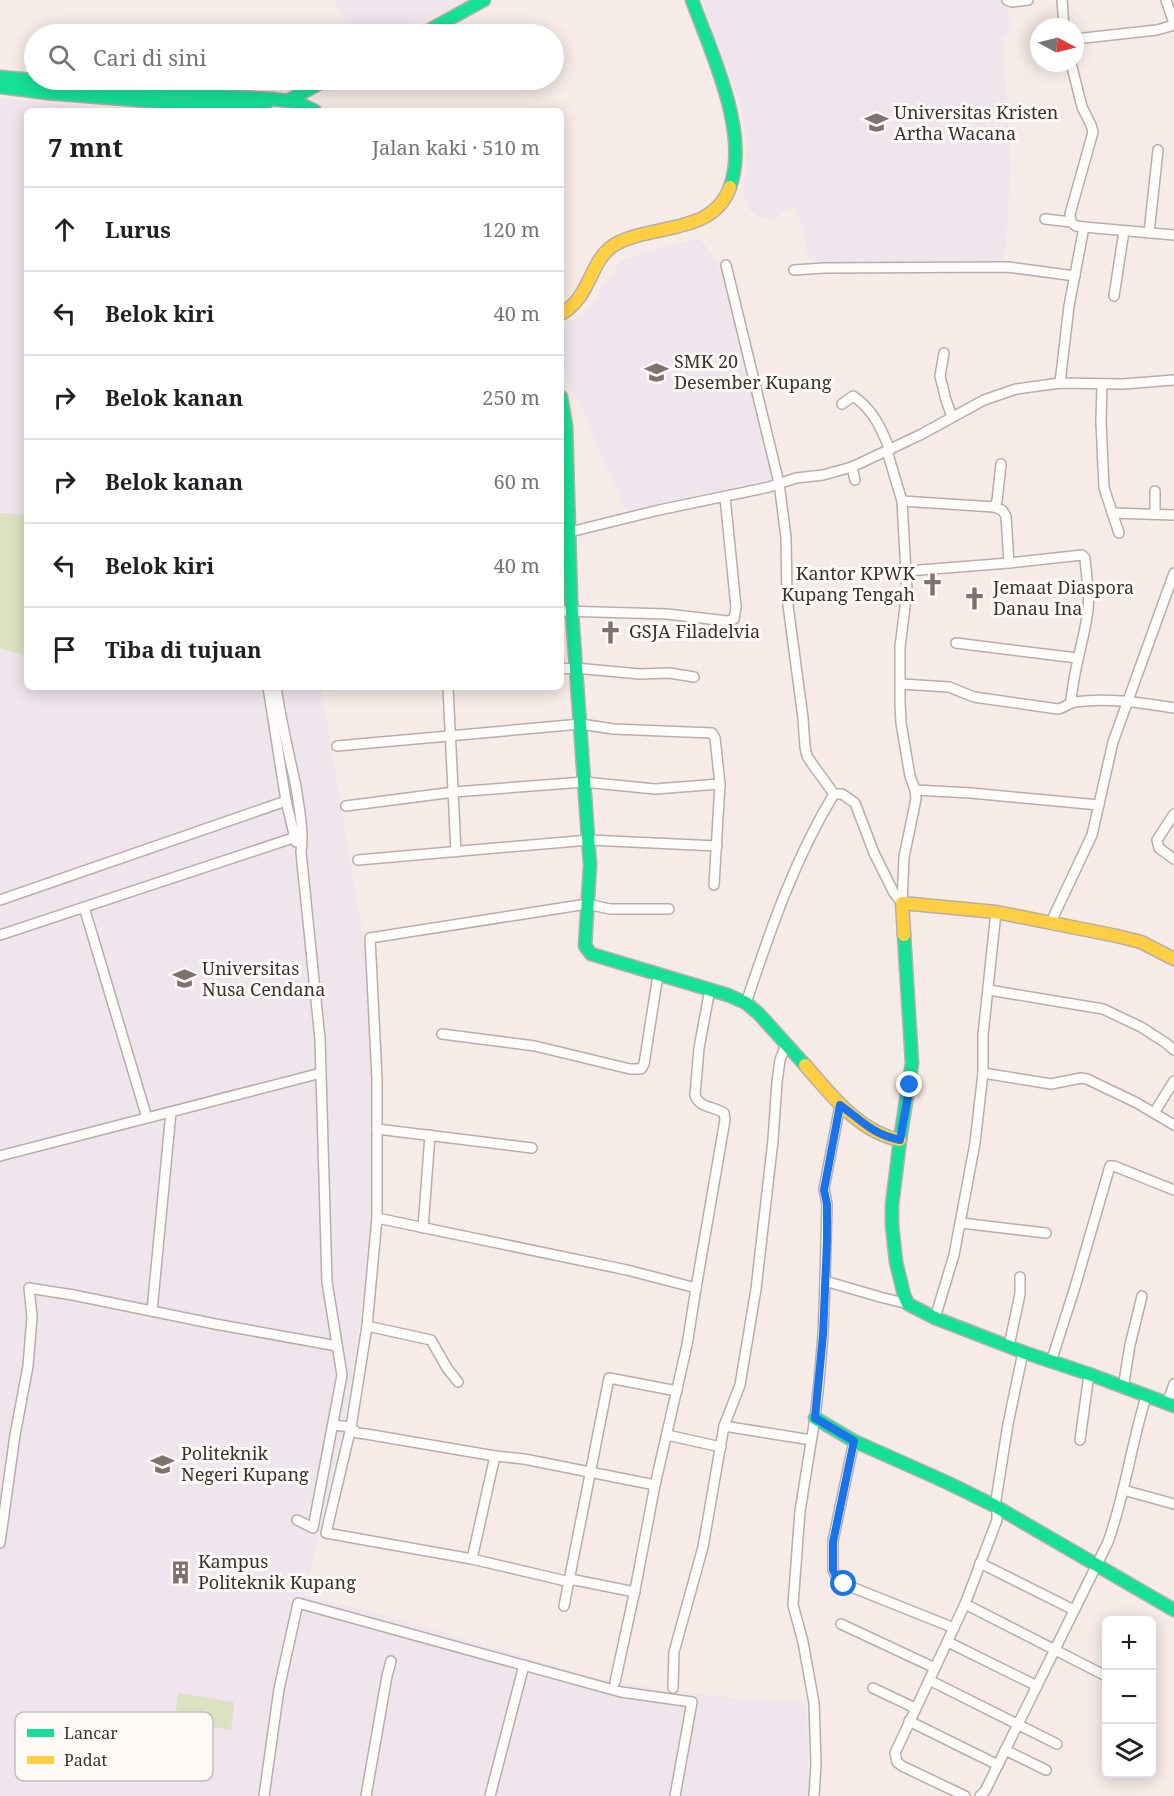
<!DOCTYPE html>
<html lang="id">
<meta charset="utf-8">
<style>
:root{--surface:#fff;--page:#f2f2f2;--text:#202124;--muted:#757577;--line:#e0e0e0}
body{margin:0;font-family:"Noto Serif",serif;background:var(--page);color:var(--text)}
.controls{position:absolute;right:18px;bottom:18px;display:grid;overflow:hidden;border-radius:9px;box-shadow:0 3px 15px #0003}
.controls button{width:54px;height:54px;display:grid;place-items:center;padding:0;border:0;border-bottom:2px solid var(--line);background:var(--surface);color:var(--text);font:30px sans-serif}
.compass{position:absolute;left:1030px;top:18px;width:54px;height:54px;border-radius:50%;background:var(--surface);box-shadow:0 3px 15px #0003;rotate:97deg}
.stop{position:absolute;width:18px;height:18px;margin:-14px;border:4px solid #1a73e8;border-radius:50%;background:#fff}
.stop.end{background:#1a73e8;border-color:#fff;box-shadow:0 2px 6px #0008}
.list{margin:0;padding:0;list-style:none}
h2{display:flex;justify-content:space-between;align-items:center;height:78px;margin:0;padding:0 24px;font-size:26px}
h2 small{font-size:20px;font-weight:400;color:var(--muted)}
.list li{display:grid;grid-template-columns:39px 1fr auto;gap:18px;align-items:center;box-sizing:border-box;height:84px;padding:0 24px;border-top:2px solid var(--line)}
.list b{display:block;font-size:22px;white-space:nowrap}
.list em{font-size:20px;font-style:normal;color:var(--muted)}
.icon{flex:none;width:33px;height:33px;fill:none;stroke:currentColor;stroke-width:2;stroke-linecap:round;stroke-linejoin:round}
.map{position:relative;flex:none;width:1174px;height:1796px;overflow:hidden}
.search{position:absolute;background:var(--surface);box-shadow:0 3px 15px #0003;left:24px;top:24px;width:540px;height:66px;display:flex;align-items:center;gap:15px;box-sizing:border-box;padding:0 21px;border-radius:33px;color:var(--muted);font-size:22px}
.panel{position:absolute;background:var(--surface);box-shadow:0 3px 15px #0003;left:24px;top:108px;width:540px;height:582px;border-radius:9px}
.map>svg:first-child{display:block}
.education{fill:#f0e4ed}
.green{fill:#dce1c2}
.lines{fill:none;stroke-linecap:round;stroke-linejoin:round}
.street-casing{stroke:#b7aeaa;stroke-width:12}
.fast-casing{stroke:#b7aeaa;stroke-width:15}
.slow-casing{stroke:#b7aeaa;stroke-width:15}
.street{stroke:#fefcfb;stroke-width:9}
.fast{stroke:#16e098;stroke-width:12}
.slow{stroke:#ffcf43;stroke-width:12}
.route{stroke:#1a73e8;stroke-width:8}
.labels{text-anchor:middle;stroke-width:6;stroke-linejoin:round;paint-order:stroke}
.poi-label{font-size:18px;fill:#3a312d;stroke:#fffaf7;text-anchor:start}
.key{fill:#fffaf7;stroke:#c4beba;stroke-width:1.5}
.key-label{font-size:16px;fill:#3a312d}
</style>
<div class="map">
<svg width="1174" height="1796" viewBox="0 0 1174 1796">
<rect width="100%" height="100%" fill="#f6ebe6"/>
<g class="education">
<polygon points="334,0 473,0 437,16 383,34 351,34"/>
<polygon points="702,0 1000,0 1008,13 1012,25 1004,39 1003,47 1011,171 1005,252 1000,264 825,268 807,255 805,240 796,208 787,209 773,220 758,217 749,209 742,193 746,173 747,143 740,103 714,37"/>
<polygon points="0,98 127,111 27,111 27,687 321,687 363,937 371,1021 373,1193 367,1273 346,1415 305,1596 376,1613 592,1677 644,1687 739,1699 806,1702 809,1785 807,1796 0,1796"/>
<polygon points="698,238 707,247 718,266 741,339 772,476 771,479 630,510 626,508 622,504 618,491 604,464 587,420 561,366 561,326 577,318 592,305 621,260"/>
</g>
<g class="green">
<polygon points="0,513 27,515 27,656 0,648"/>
<polygon points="178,1693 234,1702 231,1730 175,1721"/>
</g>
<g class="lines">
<defs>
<g id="street">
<polyline points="1007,0 1012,2 1028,0"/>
<polyline points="1062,0 1064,27"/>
<polyline points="1166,0 1174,23"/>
<polyline points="1075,39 1157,30 1174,25"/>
<polyline points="1071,63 1082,107 1091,125 1093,132 1070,214 1071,222 1076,226 1084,227"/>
<polyline points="1045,219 1071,222"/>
<polyline points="1149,233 1158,150"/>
<polyline points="726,265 779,483 786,537 787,598 803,718 805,747 807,756 813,765 834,794"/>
<polyline points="794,270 824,268 1008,267 1075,276"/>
<polyline points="1114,296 1124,231"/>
<polyline points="944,353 940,376 946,400 952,417"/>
<polyline points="1060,383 1069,306 1084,227 1174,235"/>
<polyline points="1102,384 1101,422 1104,488 1119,533"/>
<path d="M842,404L853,396C873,409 881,428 890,450"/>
<polyline points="887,451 902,501 994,507 997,501 1001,464"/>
<polyline points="855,480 852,467 920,435 984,400 1016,389 1060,383 1123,384 1174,380"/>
<polyline points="994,507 1002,510 1006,516 1009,563"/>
<polyline points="1112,513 1174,515"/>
<polyline points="1155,514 1155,491"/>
<polyline points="561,532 570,532 659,510 769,487 796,478 823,475 852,467"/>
<path d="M907,571L1009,563L1082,555L1085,558C1086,575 1090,593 1088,610C1084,641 1073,671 1071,702"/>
<polyline points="561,611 667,614 727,621 734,619 736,607 725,497"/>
<polyline points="956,643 1077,658"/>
<polyline points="561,669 575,668 640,674 669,673 694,677"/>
<path d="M901,684L949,687L974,697L1058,709C1065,708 1068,703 1075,702C1107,697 1142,703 1174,708"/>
<polyline points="268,687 286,801 296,842"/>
<path d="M276,687C281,721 289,754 296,787C299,808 304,831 301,852L320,1039L327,1282L342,1375L313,1528L297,1520"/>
<polyline points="448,687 456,852"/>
<polyline points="337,746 581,724 613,729 712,733 715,738 720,784 714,885"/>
<polyline points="915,790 971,793 1099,805"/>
<polyline points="346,806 454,792 584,782 655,789 720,784"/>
<polyline points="1174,814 1157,840 1159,848 1174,859"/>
<polyline points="358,860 589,840 717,846"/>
<polyline points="0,900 286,801"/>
<polyline points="902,903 904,857 916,799 915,790 910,776 901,723 900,701 900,647 907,591 902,501"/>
<polyline points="84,907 147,1118"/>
<polyline points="1050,924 1092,835 1113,742 1174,573"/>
<polyline points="0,935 302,835"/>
<polyline points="989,990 1103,1009 1141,1027 1166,1043 1174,1050"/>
<path d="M746,1003C770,931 794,860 834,794H842L855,803L874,853L894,893L902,903"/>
<polyline points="442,1034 535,1046 630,1069 641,1069 644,1064 658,975"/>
<polyline points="983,1073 1051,1084 1081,1078 1087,1079 1137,1103 1174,1125"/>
<polyline points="1154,1113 1174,1081"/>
<polyline points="377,1129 532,1148"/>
<polyline points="0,1156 321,1073"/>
<polyline points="377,1218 627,1270 696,1288 687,1345 655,1485 635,1590 615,1682"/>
<polyline points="961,1223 1046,1233"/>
<polyline points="423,1228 430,1135"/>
<polyline points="825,1281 827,1204 824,1189 840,1105"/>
<path d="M696,1288L725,1120L724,1113C713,1106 699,1108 695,1095L699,1048L710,989"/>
<polyline points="152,1311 171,1112"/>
<polyline points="935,1318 954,1255 975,1143 983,1073 983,1035 996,912"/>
<polyline points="367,1326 431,1340 447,1368 458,1382"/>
<polyline points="1009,1346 1020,1294 1020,1277"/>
<polyline points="1051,1362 1075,1287 1110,1166 1114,1166 1174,1190"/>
<polyline points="1123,1388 1130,1345 1142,1296"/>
<polyline points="1167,1404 1174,1384"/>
<polyline points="333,1425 351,1427 357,1433 366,1434 495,1456 524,1459 655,1485"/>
<polyline points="724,1426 811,1440"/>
<polyline points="667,1435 721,1447"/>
<polyline points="1080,1440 1089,1374"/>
<polyline points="854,1441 833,1541 833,1570 838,1580 844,1584 954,1628"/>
<polyline points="1123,1490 1174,1504"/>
<polyline points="0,1543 15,1435 28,1366 32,1317 29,1288 73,1295 215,1324 337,1346"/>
<polyline points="472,1559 495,1456"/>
<polyline points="980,1563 1074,1610"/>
<polyline points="570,1579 635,1592"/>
<polyline points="570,1582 472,1559 326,1533 351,1427 367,1326 377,1218 377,1079 370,938 587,904 610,909 669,909"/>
<polyline points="965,1604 1106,1676"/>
<polyline points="564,1606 609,1378 677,1391"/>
<polyline points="841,1624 935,1668"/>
<polyline points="948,1642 1037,1686"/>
<polyline points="929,1680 1057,1744"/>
<polyline points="673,1688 674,1652 703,1547 724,1426 740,1385 756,1289 773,1140 777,1082 780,1060 786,1044"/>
<polyline points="873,1688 915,1708"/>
<polyline points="909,1721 998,1765"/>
<polyline points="1005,1750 1046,1770"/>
<polyline points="264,1796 279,1689 298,1603 621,1692 692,1702 675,1796"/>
<polyline points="366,1796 387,1676 391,1661"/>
<polyline points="490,1796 524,1665"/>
<polyline points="814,1796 816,1764 814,1703 803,1642 793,1605 800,1511 815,1418 819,1382 823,1335 825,1281 880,1297 908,1304"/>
<polyline points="965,1796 902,1766 897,1762 895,1753 965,1604 997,1520 997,1512 995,1506 1008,1424 1023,1352"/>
<path d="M980,1796L985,1791L1108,1542C1125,1495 1131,1445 1146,1397"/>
</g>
<g id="fast">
<path d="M692,0C711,52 750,133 730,187"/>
<polyline points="422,34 484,0"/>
<polyline points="0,77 110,87 182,91 217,96 273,99 296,102 315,111"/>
<polyline points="0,87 46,93 212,106 258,107 272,99"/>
<polyline points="287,101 326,80"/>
<polyline points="561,397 566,426 571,599 590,865 585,946 591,954 728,995 746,1003 759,1014 805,1065"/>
<polyline points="904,935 912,1063 900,1140 892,1205 892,1225 896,1262 904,1295 908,1304 935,1318 1023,1352 1089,1374 1174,1406"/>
<polyline points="815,1418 854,1441 946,1482 995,1506 1174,1610"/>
</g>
<g id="slow">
<path d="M561,314C592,296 589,261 614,245C651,223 713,236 730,187"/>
<polyline points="904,935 902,903 996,912 1117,936 1141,942 1174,959"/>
<path d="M805,1065C831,1095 859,1132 900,1140"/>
</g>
</defs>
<use href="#street" class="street-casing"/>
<use href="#fast" class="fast-casing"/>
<use href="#slow" class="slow-casing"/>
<use href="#street" class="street"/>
<use href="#fast" class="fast"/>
<use href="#slow" class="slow"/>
</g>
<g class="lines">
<path class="route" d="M844,1584L838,1580L833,1570V1542L854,1441L815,1418L823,1335L827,1241V1204L824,1190L840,1105C862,1121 872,1134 900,1140L910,1085"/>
</g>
<defs>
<symbol id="university-bare" viewBox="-9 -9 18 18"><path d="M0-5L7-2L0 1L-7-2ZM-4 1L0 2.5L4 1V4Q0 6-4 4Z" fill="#7c726e" stroke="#fffaf7" stroke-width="2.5" paint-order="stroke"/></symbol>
<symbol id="school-bare" viewBox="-9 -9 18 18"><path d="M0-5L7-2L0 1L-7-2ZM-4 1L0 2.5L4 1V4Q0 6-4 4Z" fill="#7c726e" stroke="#fffaf7" stroke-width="2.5" paint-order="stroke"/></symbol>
<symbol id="church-bare" viewBox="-9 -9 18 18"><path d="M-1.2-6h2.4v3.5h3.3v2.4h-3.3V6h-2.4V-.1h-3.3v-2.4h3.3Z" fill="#7c726e" stroke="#fffaf7" stroke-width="2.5" paint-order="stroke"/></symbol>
<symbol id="building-bare" viewBox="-9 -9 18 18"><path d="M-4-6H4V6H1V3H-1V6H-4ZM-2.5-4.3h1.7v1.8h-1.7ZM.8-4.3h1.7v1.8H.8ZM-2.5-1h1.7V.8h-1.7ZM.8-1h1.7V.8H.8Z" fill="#7c726e" stroke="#fffaf7" stroke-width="2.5" paint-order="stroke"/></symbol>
</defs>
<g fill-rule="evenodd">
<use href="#university-bare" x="860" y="106" width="33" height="33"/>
<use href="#school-bare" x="640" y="356" width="33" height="33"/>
<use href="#church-bare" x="916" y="568" width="33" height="33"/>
<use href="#church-bare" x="958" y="582" width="33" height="33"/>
<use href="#church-bare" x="594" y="616" width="33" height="33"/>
<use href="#university-bare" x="168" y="962" width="33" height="33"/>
<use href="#university-bare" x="146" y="1448" width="33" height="33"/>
<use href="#building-bare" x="164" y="1556" width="33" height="33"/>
</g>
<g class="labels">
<g class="poi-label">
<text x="894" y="119">Universitas Kristen<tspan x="894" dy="21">Artha Wacana</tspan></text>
<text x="674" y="368">SMK 20<tspan x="674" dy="21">Desember Kupang</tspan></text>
<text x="915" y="580" text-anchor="end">Kantor KPWK<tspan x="915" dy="21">Kupang Tengah</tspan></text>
<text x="993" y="594">Jemaat Diaspora<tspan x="993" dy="21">Danau Ina</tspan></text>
<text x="629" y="638">GSJA Filadelvia</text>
<text x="202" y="975">Universitas<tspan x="202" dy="21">Nusa Cendana</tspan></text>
<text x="181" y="1460">Politeknik<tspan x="181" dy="21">Negeri Kupang</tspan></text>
<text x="198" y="1568">Kampus<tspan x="198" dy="21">Politeknik Kupang</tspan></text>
</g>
</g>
<rect x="15" y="1712" width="198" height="69" rx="9" class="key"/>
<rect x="27" y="1729" width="27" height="8" fill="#16e098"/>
<rect x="27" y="1756" width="27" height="8" fill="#ffcf43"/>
<g class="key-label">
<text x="64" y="1739">Lancar</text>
<text x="64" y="1766">Padat</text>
</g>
</svg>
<div class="controls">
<button>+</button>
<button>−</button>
<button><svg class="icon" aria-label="layers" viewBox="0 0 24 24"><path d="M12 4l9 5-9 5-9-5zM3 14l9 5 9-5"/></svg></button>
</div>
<svg class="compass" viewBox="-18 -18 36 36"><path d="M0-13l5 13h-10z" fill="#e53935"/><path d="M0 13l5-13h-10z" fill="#757577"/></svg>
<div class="stop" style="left:844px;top:1584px"></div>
<div class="stop end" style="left:910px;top:1085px"></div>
<div class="search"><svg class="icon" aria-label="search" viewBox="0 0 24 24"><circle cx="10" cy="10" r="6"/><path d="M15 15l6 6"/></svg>Cari di sini</div>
<section class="panel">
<h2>7 mnt<small>Jalan kaki · 510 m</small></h2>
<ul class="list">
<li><svg class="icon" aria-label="ahead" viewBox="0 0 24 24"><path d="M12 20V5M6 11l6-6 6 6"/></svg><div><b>Lurus</b></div><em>120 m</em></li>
<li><svg class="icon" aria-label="left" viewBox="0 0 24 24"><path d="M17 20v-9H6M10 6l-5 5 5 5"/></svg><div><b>Belok kiri</b></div><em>40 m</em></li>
<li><svg class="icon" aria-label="right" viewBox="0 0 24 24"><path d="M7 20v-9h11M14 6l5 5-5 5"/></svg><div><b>Belok kanan</b></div><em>250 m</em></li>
<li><svg class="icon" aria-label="right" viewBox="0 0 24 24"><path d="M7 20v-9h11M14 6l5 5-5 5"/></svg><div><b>Belok kanan</b></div><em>60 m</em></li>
<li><svg class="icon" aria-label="left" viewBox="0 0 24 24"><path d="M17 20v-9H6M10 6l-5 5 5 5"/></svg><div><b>Belok kiri</b></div><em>40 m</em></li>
<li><svg class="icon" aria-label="arrive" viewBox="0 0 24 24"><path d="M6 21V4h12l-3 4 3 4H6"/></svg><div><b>Tiba di tujuan</b></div></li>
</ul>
</section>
</div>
